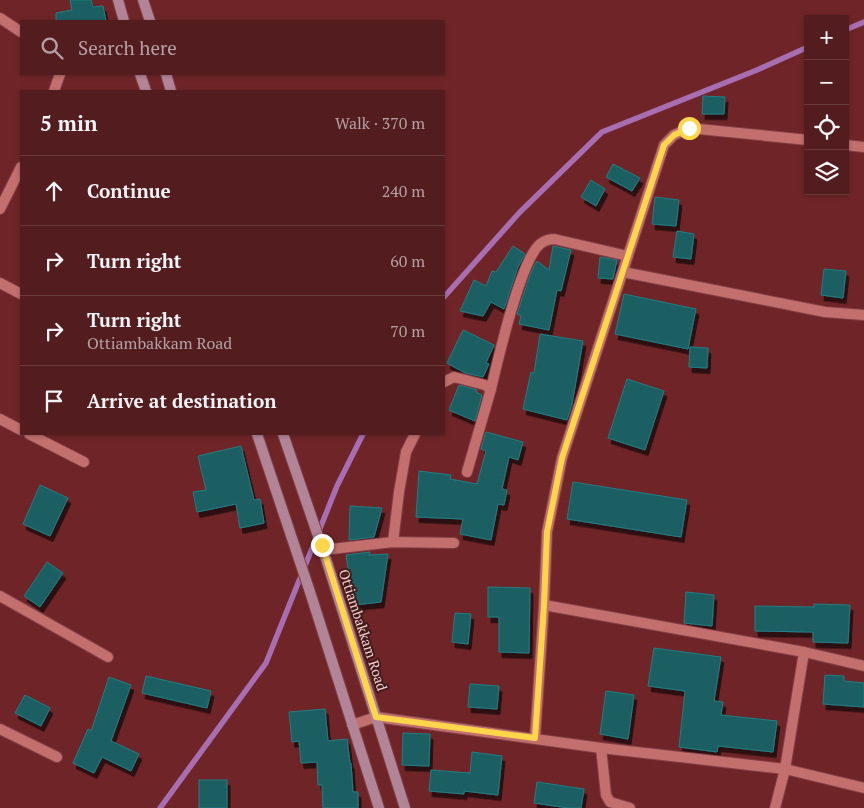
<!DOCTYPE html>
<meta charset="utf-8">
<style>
:root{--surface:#531c1e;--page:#592527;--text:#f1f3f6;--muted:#b5a1a4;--line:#693a3c}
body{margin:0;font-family:"PT Serif",serif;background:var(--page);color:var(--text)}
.controls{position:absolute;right:15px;top:15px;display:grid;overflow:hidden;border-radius:0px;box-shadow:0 1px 4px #0004}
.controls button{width:45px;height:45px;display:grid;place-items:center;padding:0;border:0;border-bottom:1px solid var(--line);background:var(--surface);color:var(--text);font:25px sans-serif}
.stop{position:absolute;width:15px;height:15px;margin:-11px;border:4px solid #ffd54a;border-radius:50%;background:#fff}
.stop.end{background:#ffd54a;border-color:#fff;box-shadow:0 1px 5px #0008}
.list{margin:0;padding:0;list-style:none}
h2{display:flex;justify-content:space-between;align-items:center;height:65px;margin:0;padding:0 20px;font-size:21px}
h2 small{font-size:16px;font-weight:400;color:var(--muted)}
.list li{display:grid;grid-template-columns:32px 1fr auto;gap:15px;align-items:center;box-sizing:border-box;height:70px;padding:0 20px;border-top:1px solid var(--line)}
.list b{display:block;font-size:19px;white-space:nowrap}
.list p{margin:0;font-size:16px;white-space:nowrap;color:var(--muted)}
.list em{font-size:16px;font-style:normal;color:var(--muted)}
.icon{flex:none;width:28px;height:28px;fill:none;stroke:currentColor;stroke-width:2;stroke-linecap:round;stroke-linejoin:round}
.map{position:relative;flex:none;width:864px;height:808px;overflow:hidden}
.search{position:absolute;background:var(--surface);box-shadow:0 1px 4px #0004;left:20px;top:20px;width:425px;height:55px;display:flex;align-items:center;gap:12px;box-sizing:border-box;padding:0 18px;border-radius:0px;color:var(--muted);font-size:19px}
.panel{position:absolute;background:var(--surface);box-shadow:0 1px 4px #0004;left:20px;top:90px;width:425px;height:345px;border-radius:0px}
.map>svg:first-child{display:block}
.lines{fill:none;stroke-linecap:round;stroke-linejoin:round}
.stream{stroke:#a76fb2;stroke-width:5.5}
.building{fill:#1e5e62;stroke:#1f7f85;filter:url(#shadow)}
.street-casing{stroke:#834047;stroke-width:12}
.secondary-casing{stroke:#834047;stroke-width:12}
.street{stroke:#c26f6e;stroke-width:10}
.secondary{stroke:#b28498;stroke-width:10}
.route{stroke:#ffd54a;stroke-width:6}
.labels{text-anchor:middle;stroke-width:4;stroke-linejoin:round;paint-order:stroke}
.street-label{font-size:14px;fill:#faccca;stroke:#3f1d1d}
</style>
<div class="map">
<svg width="864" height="808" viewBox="0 0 864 808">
<defs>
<filter id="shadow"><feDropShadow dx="3" dy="5.5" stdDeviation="0" flood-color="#0009"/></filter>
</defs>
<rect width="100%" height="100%" fill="#6f2528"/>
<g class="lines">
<g class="stream">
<polyline points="845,30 864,22"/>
<polyline points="444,297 520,212 602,132 757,70 808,47"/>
<polyline points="160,808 266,663 337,486 363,434"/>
</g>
</g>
<g class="building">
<polygon points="70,0 91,0 93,7 103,6 106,21 56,21 56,13 72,10"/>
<polygon points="703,96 725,97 724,114 702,114"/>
<polygon points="613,164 640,178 632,191 606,177"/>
<polygon points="591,180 605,189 596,206 581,197"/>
<polygon points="655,197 679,200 676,226 652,224"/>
<polygon points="677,231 694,234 691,259 673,257"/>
<polygon points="513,246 525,254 518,267 504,309 491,302 483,316 460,311 474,280 486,286 492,271 496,272"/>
<polygon points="553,246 571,250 561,291 557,290 549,330 519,324 521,316 517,314 531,272 537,261 549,270"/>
<polygon points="600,257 617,260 613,279 598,278"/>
<polygon points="824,269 846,271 843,298 821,295"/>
<polygon points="624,294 696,309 688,349 615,334"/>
<polygon points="463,330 494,345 486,363 489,364 483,377 465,373 447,363"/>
<polygon points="540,334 583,341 572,404 567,420 523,409 531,372 534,373"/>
<polygon points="690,347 708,348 707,368 689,367"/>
<polygon points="627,379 664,391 645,450 608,438"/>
<polygon points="459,385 477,390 476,392 482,395 475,421 449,410"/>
<polygon points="486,432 523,442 518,460 509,457 502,489 507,490 504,505 498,504 491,540 460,534 463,519 416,517 419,471 451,475 450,479 477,484 486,451 481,449"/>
<polygon points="241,446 254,500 260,499 264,523 240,528 236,504 197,512 193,492 206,490 198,456"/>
<polygon points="573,482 687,500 681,537 567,519"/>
<polygon points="40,485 68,498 50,536 23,524"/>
<polygon points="350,506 382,508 374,537 349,540"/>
<polygon points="370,552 369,555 388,554 381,602 354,605 346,555"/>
<polygon points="47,562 63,573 40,607 24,596"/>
<polygon points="488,587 530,588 529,653 499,652 499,617 488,617"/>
<polygon points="686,592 714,595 712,626 684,623"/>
<polygon points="814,604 850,605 848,643 813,642 813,632 755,631 755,606 814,607"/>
<polygon points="455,613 471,614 468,644 452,642"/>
<polygon points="654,648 721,657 714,701 723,702 721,715 777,721 773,752 718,746 717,752 679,747 685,691 648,686"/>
<polygon points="825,675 844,676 844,681 864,683 864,707 823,704"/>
<polygon points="146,676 211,691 207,708 142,693"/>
<polygon points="109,677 131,685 111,741 139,754 131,771 102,757 94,773 73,763 88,729 91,731"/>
<polygon points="470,684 499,686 497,709 468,707"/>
<polygon points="606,691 634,695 628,739 600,734"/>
<polygon points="25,695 50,708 41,726 15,713"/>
<polygon points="325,709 328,741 347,739 350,763 351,763 353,792 358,792 358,808 323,808 322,785 318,785 317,762 301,763 299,741 292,742 289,712"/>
<polygon points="403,733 430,734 429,766 402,765"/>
<polygon points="472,752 502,756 498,795 464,791 464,794 429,791 431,770 470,773"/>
<rect x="199" y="780" width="28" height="28"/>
<polygon points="537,782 584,789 581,808 568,808 534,803"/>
</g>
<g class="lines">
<defs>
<g id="street">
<polyline points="0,18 21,32"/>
<polyline points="54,91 60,74"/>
<polyline points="845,145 864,147"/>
<polyline points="0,209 21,167"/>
<polyline points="623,272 825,312 864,315"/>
<polyline points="0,283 21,294"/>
<path d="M444,382L454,377L485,385L491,389C498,360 520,261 540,244C544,241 549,239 554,239L628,256"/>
<polyline points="0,419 21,430"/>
<polyline points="29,434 84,462"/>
<polyline points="467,472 491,389"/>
<polyline points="393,542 399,492 406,452 415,434"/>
<polyline points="323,550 393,542 454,543"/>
<polyline points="0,596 108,657"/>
<polyline points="544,605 804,652 864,666"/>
<polyline points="352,725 376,717 601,748 785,769 864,788"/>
<polyline points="0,729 57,757"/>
<polyline points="535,738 544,605 547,532 562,458 664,145 674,135 689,128 808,140"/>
<polyline points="601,748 606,795 610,802 630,808"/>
<polyline points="775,808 785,769 804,652"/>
</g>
<g id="secondary">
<polyline points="118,0 124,21"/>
<polyline points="143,0 150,21"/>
<polyline points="140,74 146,91"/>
<polyline points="166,74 171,91"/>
<polyline points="257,434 310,592 379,808"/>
<polyline points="283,434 326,559 405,808"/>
</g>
</defs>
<use href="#street" class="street-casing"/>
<use href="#secondary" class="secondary-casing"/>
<use href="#street" class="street"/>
<use href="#secondary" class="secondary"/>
</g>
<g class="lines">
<polyline class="route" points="322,545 376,717 535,738 544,605 547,532 562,458 664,145 674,135 689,128"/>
</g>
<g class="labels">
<g class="street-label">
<text transform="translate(363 630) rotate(72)" y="5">Ottiambakkam Road</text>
</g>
</g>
</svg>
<div class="controls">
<button>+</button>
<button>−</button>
<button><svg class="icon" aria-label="locate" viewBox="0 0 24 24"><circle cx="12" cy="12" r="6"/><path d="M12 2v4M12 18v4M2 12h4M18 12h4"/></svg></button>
<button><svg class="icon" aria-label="layers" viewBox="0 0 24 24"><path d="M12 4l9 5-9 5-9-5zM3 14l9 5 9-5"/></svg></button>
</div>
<div class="stop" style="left:689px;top:128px"></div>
<div class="stop end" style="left:322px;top:545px"></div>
<div class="search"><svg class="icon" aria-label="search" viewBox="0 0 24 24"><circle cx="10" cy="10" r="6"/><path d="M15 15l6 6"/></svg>Search here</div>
<section class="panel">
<h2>5 min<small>Walk · 370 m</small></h2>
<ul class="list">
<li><svg class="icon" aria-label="ahead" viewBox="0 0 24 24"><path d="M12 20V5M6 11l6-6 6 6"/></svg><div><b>Continue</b></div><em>240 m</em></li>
<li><svg class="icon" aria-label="right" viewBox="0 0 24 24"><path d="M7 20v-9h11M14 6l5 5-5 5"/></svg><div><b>Turn right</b></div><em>60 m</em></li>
<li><svg class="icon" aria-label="right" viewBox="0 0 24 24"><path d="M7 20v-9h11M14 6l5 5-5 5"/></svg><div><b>Turn right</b><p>Ottiambakkam Road</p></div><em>70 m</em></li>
<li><svg class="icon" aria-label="arrive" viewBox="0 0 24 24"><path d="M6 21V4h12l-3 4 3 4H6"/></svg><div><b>Arrive at destination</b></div></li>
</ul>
</section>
</div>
